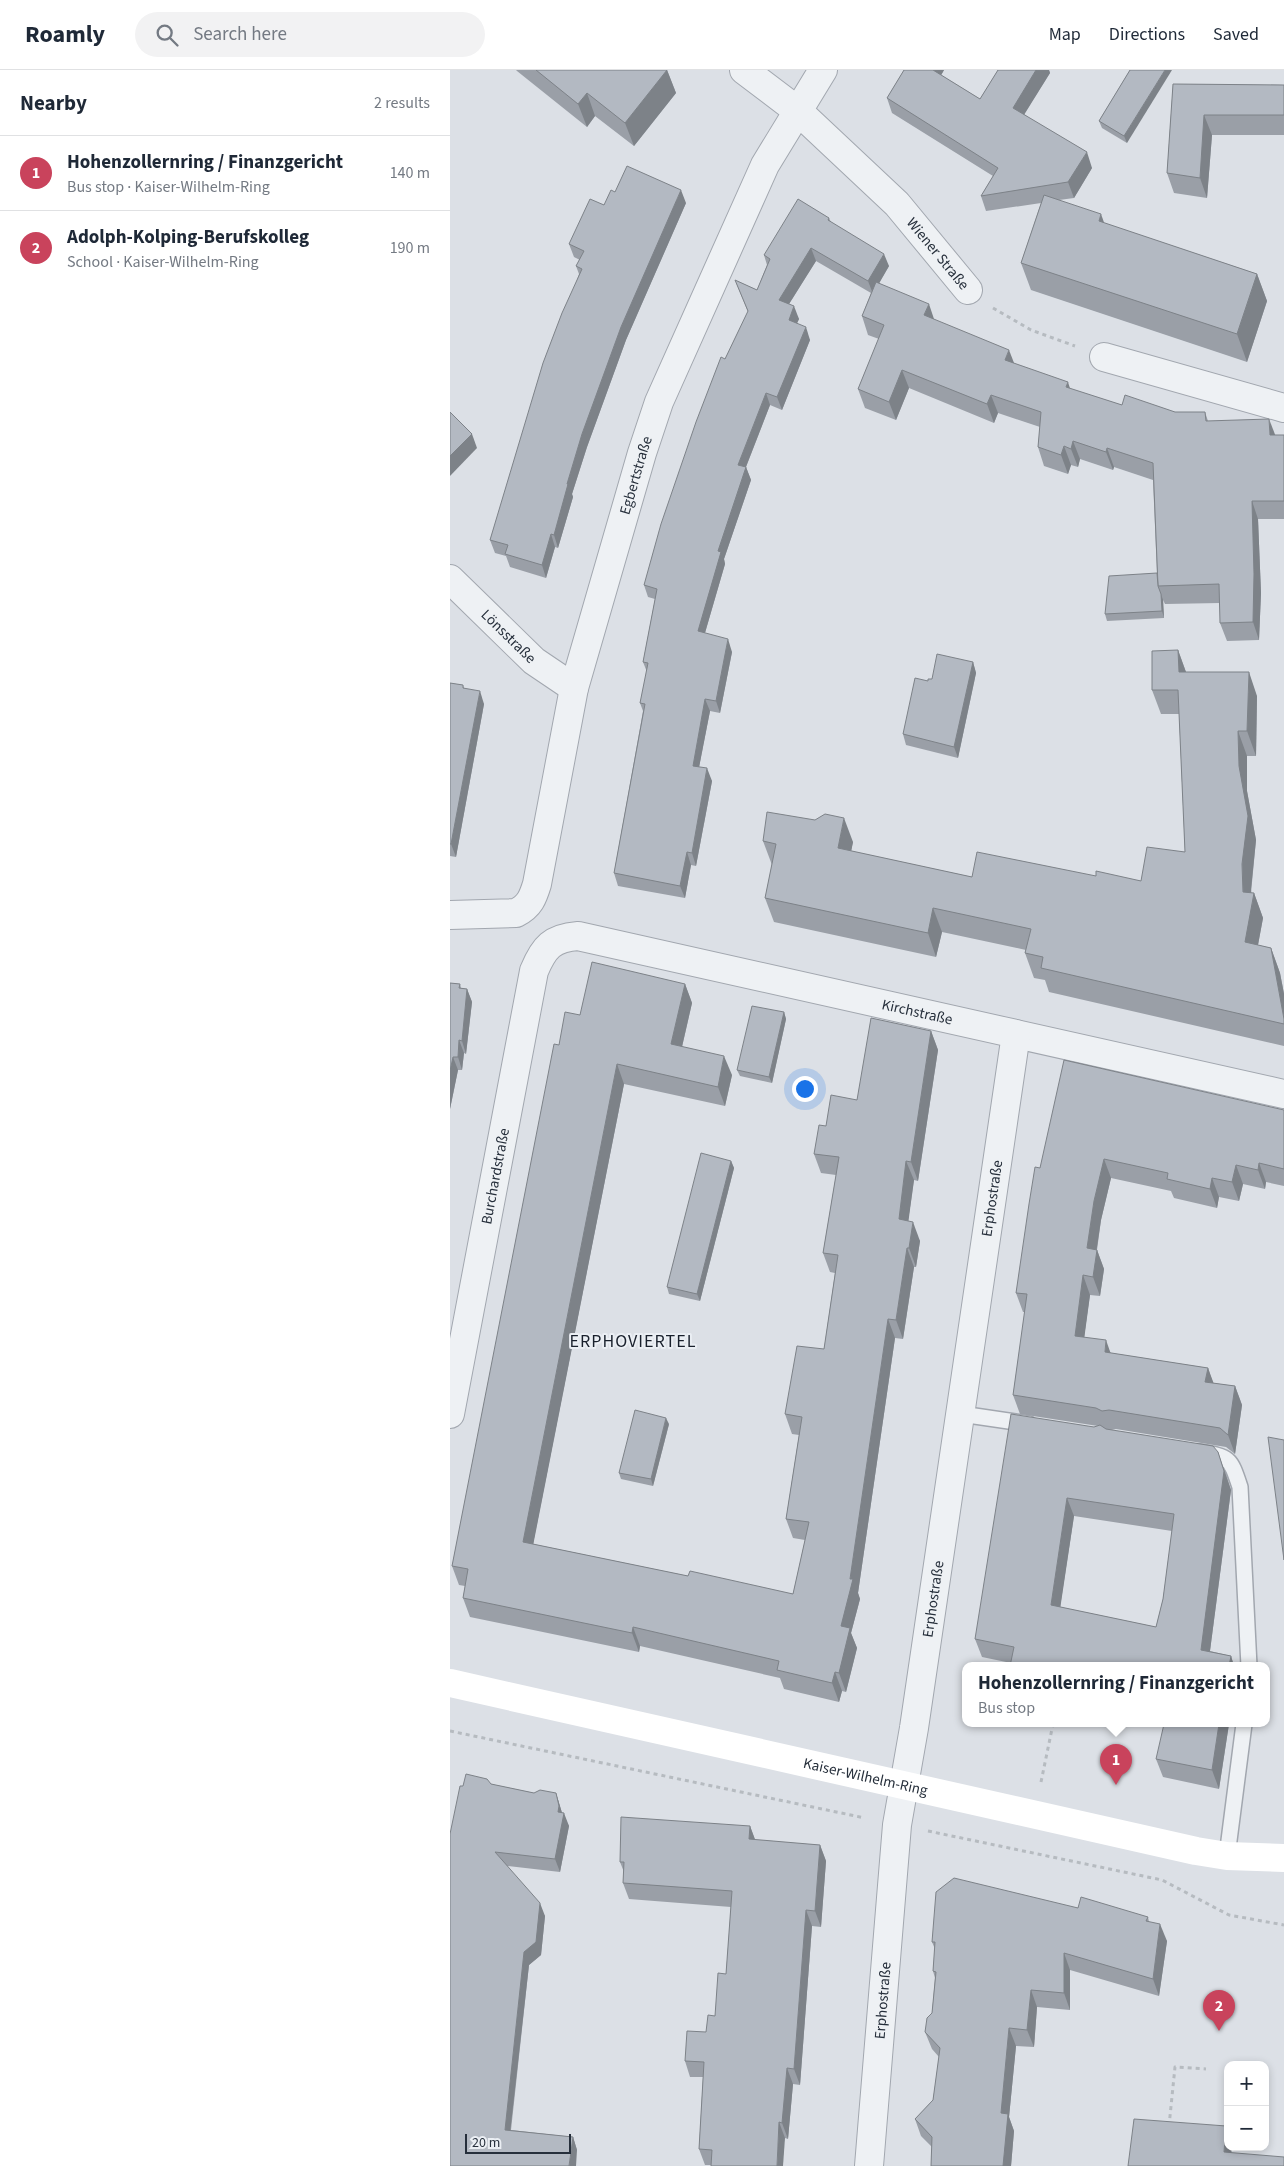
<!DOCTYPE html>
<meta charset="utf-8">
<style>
:root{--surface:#fff;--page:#f2f2f3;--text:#1f2937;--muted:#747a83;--line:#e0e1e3;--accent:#c9435c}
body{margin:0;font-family:"Source Sans 3",sans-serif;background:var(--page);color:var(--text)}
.controls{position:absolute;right:15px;bottom:15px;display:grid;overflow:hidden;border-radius:10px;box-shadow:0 2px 8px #0003}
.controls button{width:45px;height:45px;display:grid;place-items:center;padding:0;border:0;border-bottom:1px solid var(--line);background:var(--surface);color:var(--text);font:25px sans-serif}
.scale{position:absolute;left:15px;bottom:12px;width:106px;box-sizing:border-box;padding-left:5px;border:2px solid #262f3b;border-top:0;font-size:14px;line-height:18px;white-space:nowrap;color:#262f3b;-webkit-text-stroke:4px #ebeff4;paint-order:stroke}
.you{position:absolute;left:354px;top:1018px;width:18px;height:18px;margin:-12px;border:4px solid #fff;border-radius:50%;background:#1a73e8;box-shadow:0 0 0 8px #1a73e833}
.badge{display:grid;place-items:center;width:32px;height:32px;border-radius:50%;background:var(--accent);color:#fff;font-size:16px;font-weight:700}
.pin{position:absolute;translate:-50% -41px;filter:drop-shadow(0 1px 2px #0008)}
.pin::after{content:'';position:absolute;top:26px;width:18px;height:15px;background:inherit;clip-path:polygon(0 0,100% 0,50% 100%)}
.popup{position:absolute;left:512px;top:1592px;width:308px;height:65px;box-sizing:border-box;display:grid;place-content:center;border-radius:10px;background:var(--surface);filter:drop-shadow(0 1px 4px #0005);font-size:16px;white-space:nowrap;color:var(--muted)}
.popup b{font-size:19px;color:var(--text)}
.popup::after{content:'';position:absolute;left:50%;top:100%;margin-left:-10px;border:10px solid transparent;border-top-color:var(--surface)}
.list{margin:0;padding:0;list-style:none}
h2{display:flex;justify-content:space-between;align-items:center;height:65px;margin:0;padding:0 20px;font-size:21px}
h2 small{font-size:16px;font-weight:400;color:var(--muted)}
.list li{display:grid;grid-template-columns:32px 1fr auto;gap:15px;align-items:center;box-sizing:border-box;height:75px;padding:0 20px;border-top:1px solid var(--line)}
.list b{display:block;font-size:19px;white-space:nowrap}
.list p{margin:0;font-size:16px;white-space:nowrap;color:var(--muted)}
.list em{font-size:16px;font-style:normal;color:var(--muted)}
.icon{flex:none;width:28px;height:28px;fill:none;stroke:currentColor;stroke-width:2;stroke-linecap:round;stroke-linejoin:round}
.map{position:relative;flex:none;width:834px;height:2096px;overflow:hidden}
header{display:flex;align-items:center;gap:30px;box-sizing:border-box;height:70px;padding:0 25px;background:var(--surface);border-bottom:1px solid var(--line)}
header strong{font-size:24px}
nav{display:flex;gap:28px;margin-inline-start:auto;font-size:18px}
.search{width:350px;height:45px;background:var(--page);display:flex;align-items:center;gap:12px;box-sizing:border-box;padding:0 18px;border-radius:28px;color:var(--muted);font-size:19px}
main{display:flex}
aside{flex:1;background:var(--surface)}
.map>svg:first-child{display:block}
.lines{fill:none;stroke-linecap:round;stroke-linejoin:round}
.lane-casing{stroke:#a2a7af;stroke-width:18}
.street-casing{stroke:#a2a7af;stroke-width:30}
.path{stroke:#b6bbc0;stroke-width:3;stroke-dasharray:4 4;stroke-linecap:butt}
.lane{stroke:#eef1f4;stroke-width:15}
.street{stroke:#eef1f4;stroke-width:28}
.secondary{stroke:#fff;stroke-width:28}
.wall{fill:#9a9fa7;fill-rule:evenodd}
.shaded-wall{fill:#7d8288}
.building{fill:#b3b9c2;stroke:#7d8288;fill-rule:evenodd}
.labels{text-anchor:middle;stroke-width:4;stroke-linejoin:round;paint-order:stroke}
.street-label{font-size:15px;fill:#262f3b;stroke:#ebeff4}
.quarter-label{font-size:18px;letter-spacing:1px;fill:#19202c;stroke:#ebeff4}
</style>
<header>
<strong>Roamly</strong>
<div class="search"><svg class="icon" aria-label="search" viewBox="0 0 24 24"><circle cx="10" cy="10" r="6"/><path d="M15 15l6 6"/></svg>Search here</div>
<nav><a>Map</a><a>Directions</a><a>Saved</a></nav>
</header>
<main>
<aside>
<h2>Nearby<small>2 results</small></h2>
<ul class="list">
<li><span class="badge">1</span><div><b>Hohenzollernring / Finanzgericht</b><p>Bus stop · Kaiser-Wilhelm-Ring</p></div><em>140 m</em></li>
<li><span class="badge">2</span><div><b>Adolph-Kolping-Berufskolleg</b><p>School · Kaiser-Wilhelm-Ring</p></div><em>190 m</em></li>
</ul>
</aside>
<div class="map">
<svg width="834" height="2096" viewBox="0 0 834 2096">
<rect width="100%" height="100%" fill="#dce0e6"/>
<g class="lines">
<defs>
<g id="lane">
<polyline points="511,1344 579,1354"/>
<path d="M749,1382C780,1387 780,1387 790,1417L799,1596"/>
<polyline points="777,1786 794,1654"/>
</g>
<g id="street">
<path id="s1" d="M294,0L348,41L447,134L518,220"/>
<polyline points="654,287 834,338"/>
<path id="s2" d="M0,509L84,591L124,618"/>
<path id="s3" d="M0,845L66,843C80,836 83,827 87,814L124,618L192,383L209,332L315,95L373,0"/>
<path id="s4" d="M0,1344L84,901C94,877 102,868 128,866L834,1024"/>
<path id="s5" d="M419,2096L447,1755L464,1658L566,964"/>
</g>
</defs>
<use href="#lane" class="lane-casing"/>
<use href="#street" class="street-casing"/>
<g class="path">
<polyline points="543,238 581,260 625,276"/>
<polyline points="0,1661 415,1748"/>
<polyline points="591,1712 603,1654"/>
<polyline points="478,1761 712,1810 779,1845 834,1855"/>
<polyline points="719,2056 725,1997 756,1999"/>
</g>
<use href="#lane" class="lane"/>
<use href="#street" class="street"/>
<path class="secondary" id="s6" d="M0,1613L746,1781L777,1786L834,1788"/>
</g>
<g class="wall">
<polygon points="66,0 217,0 226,23 184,76 145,46 137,57 67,1"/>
<polygon points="454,0 494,0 491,5 530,29 548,0 599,0 600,3 574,44 642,98 624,128 609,130 654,153 807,204 817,231 797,292 581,220 571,193 591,133 536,141 531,126 543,106 442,43 437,28"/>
<polygon points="680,0 677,73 652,58 649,51"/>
<polygon points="723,14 834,15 834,65 762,65 757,128 724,123 717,103"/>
<polygon points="165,122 236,133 176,270 137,377 122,424 123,427 108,478 105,477 96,508 60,497 56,486 45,483 40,470 129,204 126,196 130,190 124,187 119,174"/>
<polygon points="379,148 381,152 439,196 429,213 484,250 564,294 620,319 672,335 725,342 755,342 758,351 825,365 834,365 834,449 808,449 811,523 809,570 777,571 770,553 770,533 715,534 713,530 714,548 657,551 655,544 707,503 703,410 664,397 663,400 630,389 628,397 621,395 618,404 594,396 588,377 590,357 548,343 544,353 459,318 446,350 415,338 408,319 429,269 418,265 412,246 421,223 366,191 339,234 349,249 347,253 360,270 332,340 320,335 296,397 301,410 274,489 275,494 255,563 282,582 270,643 260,641 249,697 262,711 246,796 241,795 235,828 168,816 164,803 193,641 190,633 197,602 193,592 205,529 198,527 194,515 275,289 298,242 285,210 307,220 317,195 314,185"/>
<polygon points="728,580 736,602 807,626 806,686 797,686 797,721 806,770 801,823 804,823 813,848 808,875 821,878 830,903 834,924 834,976 599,922 595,910 584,908 575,883 576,880 492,862 486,887 324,852 315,828 322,795 313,771 365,750 403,772 401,781 522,807 646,806 691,811 735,782 729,644 711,644 702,620"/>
<polygon points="523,592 526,603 508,688 456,675 453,664 478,611"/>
<polygon points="0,613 13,615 14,618 34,634 6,787 0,786"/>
<polygon points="0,913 10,914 11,918 17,919 22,932 16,984 14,983 12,1000 8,1000 0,1039"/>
<polygon points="235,914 242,933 232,977 282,1005 275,1036 174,1014 83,1474 238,1506 343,1524 355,1470 343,1468 336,1449 349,1365 342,1364 335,1344 374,1279 385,1203 380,1202 373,1183 386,1105 371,1103 364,1084 376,1056 407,1030 481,961 488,980 468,1111 464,1110 458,1151 470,1171 466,1197 464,1197 453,1269 445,1268 408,1523 410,1529 401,1563 407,1578 396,1622 392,1621 389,1632 334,1619 330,1608 190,1576 189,1582 20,1547 13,1528 15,1516 9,1515 2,1496 109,975 130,945"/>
<polygon points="334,942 336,949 322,1013 290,1006 287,1000"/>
<path d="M834,1040V1116L816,1112L815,1119L793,1114L789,1131L769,1127L767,1138L724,1128L721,1121L661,1108L651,1150L647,1180L654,1199L650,1226L640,1225L634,1267L661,1283L758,1298L763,1313L785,1316L792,1335L785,1384L776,1377L666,1359L661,1360L775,1401L781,1420L760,1581L781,1586L784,1596H560L561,1593L532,1587L525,1569L644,1357L648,1356L570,1344L563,1325L575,1242H573L566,1223L590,1098ZM624,1446L722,1461L713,1529L706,1557L610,1537Z"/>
<polygon points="281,1091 284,1098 250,1231 219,1224 217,1217"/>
<polygon points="219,1354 203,1416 171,1409 169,1403"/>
<polygon points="779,1654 769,1719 713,1707 706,1689"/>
<polygon points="41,1714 84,1723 106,1723 112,1743 119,1756 110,1802 57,1796 95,1846 91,1885 79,1895 61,2060 123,2067 127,2080 0,2096 13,1716"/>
<polygon points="300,1756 305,1770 370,1775 376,1791 371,1857 362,1856 350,2015 343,2014 338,2069 335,2068 261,2095 255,2095 249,2079 253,2007 240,2007 235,1991 256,1962 265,1946 276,1904 281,1837 179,1829 173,1813 174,1802 170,1792"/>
<polygon points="628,1838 698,1847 699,1852 717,1871 709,1926 620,1900 620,1940 587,1937 584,1977 566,1976 559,2047 564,2061 561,2096 481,2096 482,2077 471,2066 465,2049 483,2030 489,1987 482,1979 475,1962 482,1943 485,1908 483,1901 485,1879 482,1872"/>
</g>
<g class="shaded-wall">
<polygon points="217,0 226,23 184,76 175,53"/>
<polygon points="481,0 494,0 486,14"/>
<polygon points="586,0 599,0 600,3 569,53 563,38"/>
<polygon points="715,0 722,0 677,73 674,66"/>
<polygon points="137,23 145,46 137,57 128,34"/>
<polygon points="754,45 762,65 757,128 750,108"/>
<polygon points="637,82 642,98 624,128 618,112"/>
<polygon points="231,120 236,133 176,270 137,377 122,424 123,427 108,478 104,465 117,414 132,364 171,257"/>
<polygon points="651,144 661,172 649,151"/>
<polygon points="361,178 366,191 334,242 329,230"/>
<polygon points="434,184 439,196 423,224 418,211"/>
<polygon points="807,204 817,231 797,292 787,264"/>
<polygon points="479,234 485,252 474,245"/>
<polygon points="344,236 349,249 343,262 339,250"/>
<polygon points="356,257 360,270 332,340 327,327"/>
<polygon points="559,280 566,298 555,290"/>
<polygon points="452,300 459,318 446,350 439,332"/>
<polygon points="618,312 624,331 616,317"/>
<polygon points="316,323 320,335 292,407 288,395"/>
<polygon points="541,325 548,343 544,353 537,334"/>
<polygon points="819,349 826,367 820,365"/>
<polygon points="22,364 27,378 0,406 0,386"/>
<polygon points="623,371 630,389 628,397 621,379"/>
<polygon points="614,376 621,395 618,404 611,385"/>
<polygon points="657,378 664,397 663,400 656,382"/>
<polygon points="296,397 301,410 274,489 275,494 252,573 248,561 268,481"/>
<polygon points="802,431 808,449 811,523 809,570 803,552"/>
<polygon points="101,464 105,477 96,508 92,495"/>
<polygon points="711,524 713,530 714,548 712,541"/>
<polygon points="278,569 282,582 270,643 266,631"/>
<polygon points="728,580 737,605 729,602"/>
<polygon points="523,592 526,603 508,688 504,677"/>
<polygon points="799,602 807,626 806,686 797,661"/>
<polygon points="30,621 34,634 6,787 1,774"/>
<polygon points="255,629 260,641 247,708 243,696"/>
<polygon points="788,661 797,686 797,721 806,770 801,819 802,836 804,823 813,848 804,896 795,872 789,696"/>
<polygon points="257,698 262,711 246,796 242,783"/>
<polygon points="394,748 403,772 397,802 388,778"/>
<polygon points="237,782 241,795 235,828 230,816"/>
<polygon points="483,838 492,862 486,887 478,863"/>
<polygon points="821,878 830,903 834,924 834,949"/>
<polygon points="235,914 242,933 228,994 221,974"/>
<polygon points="17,919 22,932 16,984 12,971"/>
<polygon points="334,942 336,949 322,1013 319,1007"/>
<polygon points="481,961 488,980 468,1111 461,1092"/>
<polygon points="9,970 14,983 12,1000 8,987"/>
<polygon points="274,986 282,1005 275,1036 268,1017"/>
<polygon points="3,987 8,1000 0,1039 0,1001"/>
<polygon points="167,994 174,1014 80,1491 73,1472"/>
<polygon points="654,1089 661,1108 651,1150 644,1197 637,1178 644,1131"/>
<polygon points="281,1091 284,1098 250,1231 247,1224"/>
<polygon points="456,1091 464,1110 456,1169 449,1149"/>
<polygon points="809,1093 816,1112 815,1119 808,1100"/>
<polygon points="786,1095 793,1114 789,1131 782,1112"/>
<polygon points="762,1108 769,1127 767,1138 760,1119"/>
<polygon points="463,1152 470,1171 466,1197 459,1178"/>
<polygon points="457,1178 464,1197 453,1269 446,1250"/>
<polygon points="647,1180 654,1199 650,1226 643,1207"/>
<polygon points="633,1205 640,1225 632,1285 625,1266"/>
<polygon points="438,1249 445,1268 408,1523 410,1529 401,1563 407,1578 396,1622 389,1603 391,1556 400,1509"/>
<polygon points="656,1270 663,1290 655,1282"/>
<polygon points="758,1298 765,1317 755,1312"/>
<polygon points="785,1316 792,1335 785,1384 778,1365"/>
<polygon points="216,1348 219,1354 203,1416 201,1409"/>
<polygon points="768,1382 781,1420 758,1596 751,1580"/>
<polygon points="617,1428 624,1446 608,1553 601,1535"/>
<polygon points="183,1557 190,1576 189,1582 182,1563"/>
<polygon points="781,1586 784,1596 779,1596"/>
<polygon points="385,1602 392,1621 389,1632 382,1613"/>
<polygon points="769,1654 779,1654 769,1719 762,1700"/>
<polygon points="106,1723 113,1746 114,1743 119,1756 110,1802 105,1789 108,1742"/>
<polygon points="300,1756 306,1772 299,1769"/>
<polygon points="370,1775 376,1791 371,1857 365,1841"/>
<polygon points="90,1833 95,1846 91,1885 79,1895 59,2072 55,2060 74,1882"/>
<polygon points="356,1840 362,1856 350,2015 344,1999"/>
<polygon points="710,1854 717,1871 709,1926 703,1909"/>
<polygon points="614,1883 620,1900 620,1940 614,1923"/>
<polygon points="581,1920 587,1937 584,1977 577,1960"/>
<polygon points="559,1958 566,1976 559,2047 564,2061 561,2096 553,2096 551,2043"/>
<polygon points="337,1998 343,2014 338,2069 332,2053"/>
<polygon points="329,2052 335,2068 333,2096 327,2096"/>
<polygon points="776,2056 778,2062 778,2077 782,2077 780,2096 774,2082"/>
<polygon points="123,2067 127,2080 126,2096 119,2096"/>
</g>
<g class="building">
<polygon points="86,0 217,0 175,53 137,23 128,34"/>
<polygon points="454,0 483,0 530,29 548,0 586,0 563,38 637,82 618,112 531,126 548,98 437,28"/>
<polygon points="680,0 715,0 674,66 649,51"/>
<polygon points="723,14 834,15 834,45 754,45 750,108 717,103"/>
<polygon points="177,96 231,120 171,257 132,364 117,414 118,414 104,465 101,464 92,495 55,484 58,475 40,470 93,293 112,243 132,199 126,196 134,181 119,174 140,129 154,135 161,120 165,122"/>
<polygon points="594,125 651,144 649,151 807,204 787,264 571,193"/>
<polygon points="348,129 379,148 378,150 434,184 418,211 361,178 329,230 344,236 339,250 356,257 327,327 316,323 288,395 296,397 268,481 271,482 248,561 278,569 266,631 255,629 243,696 257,698 242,783 237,782 230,816 164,803 195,634 190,633 198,593 193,592 207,519 194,515 211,454 246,352 271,287 275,289 298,241 285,210 307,220 320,189 314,185"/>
<polygon points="426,212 479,234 474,245 559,280 555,290 618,312 616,317 672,335 675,325 725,342 755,342 756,351 819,349 820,365 834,365 834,431 802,431 804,504 803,552 770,553 769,514 708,516 703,393 657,378 656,382 623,371 621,379 614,376 611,385 588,377 591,342 541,325 537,334 452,300 439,332 408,319 434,255 412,246"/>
<polygon points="0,342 22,364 0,386"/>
<polygon points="707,503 708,516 711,524 712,541 655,544 659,506"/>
<polygon points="728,580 729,602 799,602 797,661 788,661 789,696 798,746 792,794 793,822 804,823 795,872 821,878 834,949 834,954 591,898 593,887 575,883 581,859 483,838 478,863 315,828 326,774 313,771 317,742 365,750 375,744 394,748 388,778 522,807 527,782 646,806 646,801 691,811 697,777 735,782 728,620 702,620 702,581"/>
<polygon points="487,584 523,592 504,677 453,664 465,608 478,611 478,609 482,609"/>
<polygon points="0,613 13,615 13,618 30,621 1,774 0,774"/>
<polygon points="142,892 235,914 221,974 274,986 268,1017 167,994 73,1472 238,1506 240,1501 343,1524 359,1452 336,1449 352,1347 335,1344 347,1276 374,1279 388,1185 373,1183 389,1087 364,1084 369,1055 376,1056 381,1025 407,1030 421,948 481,961 461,1092 456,1091 449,1149 463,1152 459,1178 457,1178 446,1250 438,1249 400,1509 403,1509 391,1556 400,1558 389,1603 385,1602 382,1613 327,1600 329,1591 183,1557 182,1563 13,1528 18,1499 2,1496 104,974 109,975 115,942 130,945"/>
<polygon points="0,913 10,914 9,918 17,919 12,971 9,970 8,987 3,987 0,1001"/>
<polygon points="302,936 334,942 319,1007 287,1000"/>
<polygon points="614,990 834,1040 834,1099 809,1093 808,1100 786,1095 782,1112 762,1108 760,1119 717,1109 718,1103 654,1089 644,1131 637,1178 647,1180 643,1207 633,1205 625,1266 656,1270 655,1282 758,1298 755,1312 785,1316 778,1365 770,1358 659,1340 652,1341 646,1338 563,1325 577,1224 566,1223 579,1134 585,1097 590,1098"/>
<polygon points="251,1083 281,1091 247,1224 217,1217"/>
<polygon points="185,1340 216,1348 201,1409 169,1403"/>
<path d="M561,1344L644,1357L650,1355L656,1359L763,1376L768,1382L774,1401L751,1580L781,1586L779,1596H560L564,1577L525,1569ZM617,1428L724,1444L713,1529L706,1557L601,1535Z"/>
<polygon points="818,1367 834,1370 834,1490"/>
<polygon points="714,1654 769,1654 762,1700 706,1689"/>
<polygon points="16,1704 37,1709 41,1714 84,1723 90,1720 106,1723 109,1736 108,1742 114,1743 105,1789 45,1782 90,1833 86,1872 74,1882 55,2060 123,2067 119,2096 0,2096 0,1764 10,1716 13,1716"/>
<polygon points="171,1747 300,1756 299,1769 370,1775 365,1841 356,1840 344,1999 337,1998 332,2053 329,2052 327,2096 261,2096 262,2080 249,2079 254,1992 235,1991 237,1961 256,1962 258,1945 265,1946 268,1903 276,1904 282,1821 173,1813 174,1792 170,1792"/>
<polygon points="504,1808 628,1838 631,1827 698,1847 696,1851 710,1854 703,1909 614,1883 614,1923 581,1920 577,1960 559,1958 551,2043 558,2044 553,2096 481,2096 482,2067 465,2049 483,2030 490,1978 475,1962 477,1948 482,1943 486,1902 483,1901 485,1872 482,1872 486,1822"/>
<polygon points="684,2049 776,2056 774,2082 834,2087 834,2096 678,2096"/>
</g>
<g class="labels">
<g class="street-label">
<text dy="5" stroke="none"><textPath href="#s1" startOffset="268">Wiener Straße</textPath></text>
<text dy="5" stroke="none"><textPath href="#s3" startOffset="524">Egbertstraße</textPath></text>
<text dy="5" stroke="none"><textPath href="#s2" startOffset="82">Lönsstraße</textPath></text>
<text dy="5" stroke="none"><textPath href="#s4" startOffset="859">Kirchstraße</textPath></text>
<text dy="5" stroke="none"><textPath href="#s4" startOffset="242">Burchardstraße</textPath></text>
<text dy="5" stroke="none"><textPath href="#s5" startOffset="976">Erphostraße</textPath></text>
<text dy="5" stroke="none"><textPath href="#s5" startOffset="571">Erphostraße</textPath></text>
<text dy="5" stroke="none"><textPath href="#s6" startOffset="426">Kaiser-Wilhelm-Ring</textPath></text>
<text dy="5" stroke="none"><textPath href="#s5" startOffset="166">Erphostraße</textPath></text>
</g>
<g class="quarter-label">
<text x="183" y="1277">ERPHOVIERTEL</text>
</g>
</g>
</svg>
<div class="controls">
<button>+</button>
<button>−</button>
</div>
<div class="scale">20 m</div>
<div class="you"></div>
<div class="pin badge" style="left:666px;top:1715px">1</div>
<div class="popup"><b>Hohenzollernring / Finanzgericht</b>Bus stop</div>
<div class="pin badge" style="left:769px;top:1961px">2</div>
</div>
</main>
